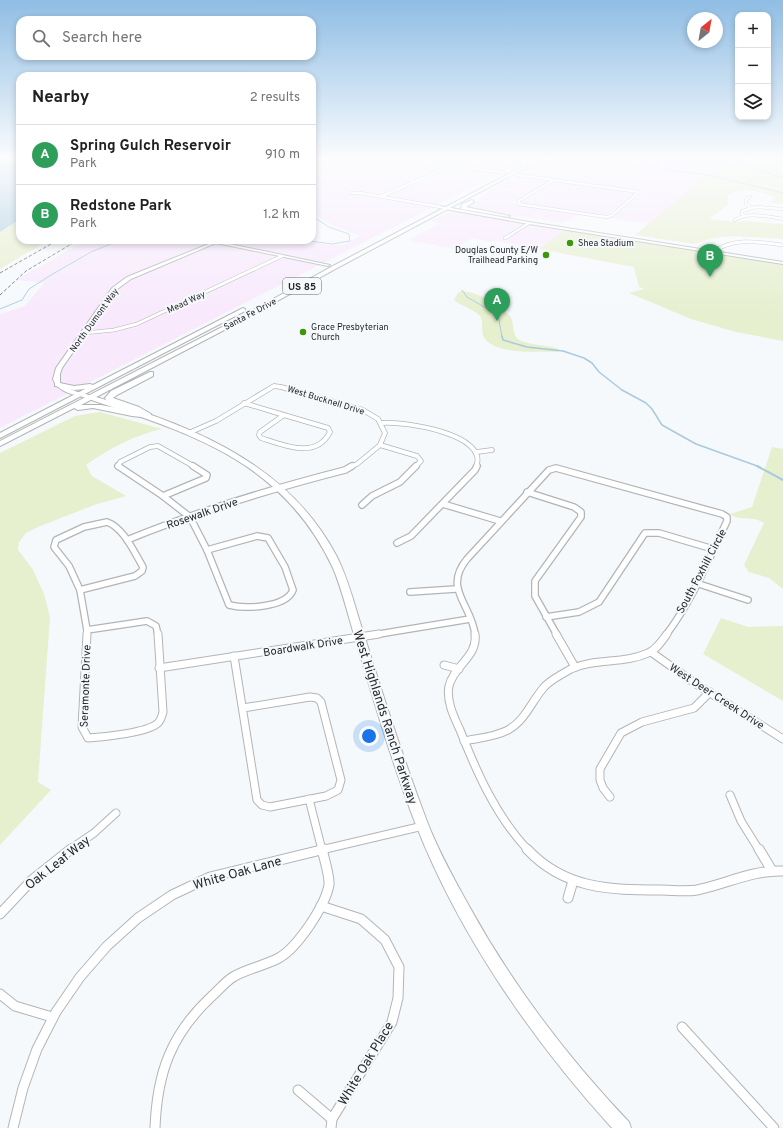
<!DOCTYPE html>
<meta charset="utf-8">
<style>
:root{--surface:#fff;--page:#f2f2f2;--text:#202124;--muted:#757577;--line:#e0e0e0;--accent:#7c3aed}
body{margin:0;font-family:Overpass,sans-serif;background:var(--page);color:var(--text)}
.controls{position:absolute;right:12px;top:12px;display:grid;overflow:hidden;border-radius:8px;box-shadow:0 2px 6px #0003}
.controls button{width:36px;height:36px;display:grid;place-items:center;padding:0;border:0;border-bottom:1px solid var(--line);background:var(--surface);color:var(--text);font:20px sans-serif}
.compass{position:absolute;left:687px;top:12px;width:36px;height:36px;border-radius:50%;background:var(--surface);box-shadow:0 2px 6px #0003;rotate:31deg}
.you{position:absolute;left:369px;top:736px;width:14px;height:14px;margin:-10px;border:3px solid #fff;border-radius:50%;background:#1a73e8;box-shadow:0 0 0 6px #1a73e833}
.badge{display:grid;place-items:center;width:26px;height:26px;border-radius:50%;background:var(--accent);color:#fff;font-size:13px;font-weight:700}
.pin{position:absolute;translate:-50% -33px;filter:drop-shadow(0 1px 2px #0008)}
.pin::after{content:'';position:absolute;top:21px;width:14px;height:12px;background:inherit;clip-path:polygon(0 0,100% 0,50% 100%)}
.list{margin:0;padding:0;list-style:none}
h2{display:flex;justify-content:space-between;align-items:center;height:52px;margin:0;padding:0 16px;font-size:17px}
h2 small{font-size:13px;font-weight:400;color:var(--muted)}
.list li{display:grid;grid-template-columns:26px 1fr auto;gap:12px;align-items:center;box-sizing:border-box;height:60px;padding:0 16px;border-top:1px solid var(--line)}
.list b{display:block;font-size:15px;white-space:nowrap}
.list p{margin:0;font-size:13px;white-space:nowrap;color:var(--muted)}
.list em{font-size:13px;font-style:normal;color:var(--muted)}
.icon{flex:none;width:22px;height:22px;fill:none;stroke:currentColor;stroke-width:2;stroke-linecap:round;stroke-linejoin:round}
.map{position:relative;flex:none;width:783px;height:1128px;overflow:hidden}
.search{position:absolute;background:var(--surface);box-shadow:0 2px 6px #0003;left:16px;top:16px;width:300px;height:44px;display:flex;align-items:center;gap:10px;box-sizing:border-box;padding:0 14px;border-radius:12px;color:var(--muted);font-size:15px}
.panel{position:absolute;background:var(--surface);box-shadow:0 2px 6px #0003;left:16px;top:72px;width:300px;height:172px;border-radius:12px}
.map>svg:first-child{display:block}
.commercial{fill:#f8e9fc}
.green{fill:#e6efce}
.water{fill:#a9cade}
.lines{fill:none;stroke-linecap:round;stroke-linejoin:round}
.stream-far2{stroke:#a9cade;stroke-width:1}
.stream-far1{stroke:#a9cade;stroke-width:1.5}
.stream{stroke:#a9cade;stroke-width:2}
.street-far5-casing{stroke:#b2b5b7;stroke-width:3.5}
.street-far4-casing{stroke:#b2b5b7;stroke-width:4}
.street-far3-casing{stroke:#b2b5b7;stroke-width:5.5}
.street-far2-casing{stroke:#b2b5b7;stroke-width:8}
.street-far1-casing{stroke:#b2b5b7;stroke-width:9}
.street-casing{stroke:#b2b5b7;stroke-width:11}
.secondary-casing{stroke:#b2b5b7;stroke-width:2}
.primary-casing{stroke:#b2b5b7;stroke-width:2}
.highway-casing{stroke:#b2b5b7;stroke-width:2}
.street-far5{stroke:#fff;stroke-width:2.5}
.street-far4{stroke:#fff;stroke-width:3}
.street-far3{stroke:#fff;stroke-width:4}
.street-far2{stroke:#fff;stroke-width:5.5}
.street-far1{stroke:#fff;stroke-width:7}
.street{stroke:#fff;stroke-width:9}
.secondary{fill:#fff;fill-rule:evenodd}
.primary{fill:#fff;fill-rule:evenodd}
.highway{fill:#fff;fill-rule:evenodd}
.rail{stroke:#6a6c6e;stroke-width:1;stroke-dasharray:3.5 2;stroke-linecap:butt}
.poi-dot{fill:#409609;stroke:#f6f9fc;stroke-width:1.5}
.labels{text-anchor:middle;stroke-width:4;stroke-linejoin:round;paint-order:stroke}
.far-poi-label{font-size:9px;fill:#27282a;stroke:#f6f9fc;text-anchor:start}
.far-street-label{font-size:9px;fill:#27282a;stroke:#f6f9fc}
.shield{fill:#f6f9fc;stroke:#656769;stroke-width:1}
.shield-label{font-size:10px;font-weight:bold;fill:#27282a}
.street-label{font-size:11px;fill:#27282a;stroke:#f6f9fc}
.near-street-label{font-size:13px;fill:#27282a;stroke:#f6f9fc}
</style>
<div class="map">
<svg width="783" height="1128" viewBox="0 0 783 1128">
<rect width="100%" height="100%" fill="#f6f9fc"/>
<g class="commercial">
<polygon points="312,158 529,158 0,428 0,314 25,306 44,283 16,280 87,240 295,240 331,245 344,245 360,236 335,226 312,214"/>
<polygon points="543,158 585,158 709,175 649,224 611,218 643,193 641,191 516,174"/>
<polygon points="609,158 708,158 729,160 723,166 711,172"/>
<polygon points="522,177 550,181 513,202 513,204 577,215 563,223 464,208 483,197 490,190 512,178"/>
<polygon points="556,181 634,192 636,194 607,215 602,216 525,204 522,203"/>
<polygon points="449,212 457,212 566,230 539,249 497,241 490,242 472,238 455,249 409,240 440,223 430,221"/>
</g>
<g class="green">
<polygon points="0,158 20,158 20,240 49,240 0,269"/>
<path d="M733,158H783V204L771,203L773,197C761,191 740,187 728,195V205L709,219L737,222L743,221L783,224V239L733,236L714,238L694,244L635,235L711,172L723,166Z"/>
<polygon points="567,229 783,264 783,341 736,332 691,319 629,293 644,289 639,287 634,267 539,249"/>
<path d="M461,291C481,292 495,305 510,316C514,322 512,330 516,337C521,345 549,345 559,349L558,352C539,351 499,355 486,340C479,333 485,324 480,316C475,310 461,306 454,300L458,293Z"/>
<path d="M100,412L162,429C135,435 108,449 86,465L92,476L126,496L94,505L38,527L26,533L19,542L18,550L32,568L44,594L50,617L38,782L51,790L0,845V453L75,416Z"/>
<path d="M772,447L783,449V589L769,578L749,572L744,565L764,523C753,515 740,522 730,514L752,507Z"/>
<polygon points="721,618 748,627 783,626 783,701 703,654"/>
</g>
<polygon class="water" points="0,158 20,158 20,219 0,232"/>
<g class="lines">
<g class="stream-far2">
<polyline points="590,158 709,175 783,193"/>
<polyline points="746,158 749,160 739,164 783,178"/>
<polyline points="312,161 325,158"/>
<polyline points="303,240 332,244 350,241 349,234 329,227 312,216"/>
<polyline points="462,290 467,297 498,315 502,337"/>
<polyline points="0,309 22,300 29,289 51,275 91,252 120,240"/>
</g>
<polyline class="stream-far1" points="502,336 503,340 527,347 563,351 584,358 592,363 599,372 622,390 646,403 652,409 662,425 696,444 760,467"/>
<polyline class="stream" points="757,466 783,480"/>
<defs>
<g id="street-far5">
<polyline points="401,158 504,173"/>
<polyline points="511,174 554,180"/>
<polygon points="554,180 639,192 611,216 606,217 518,204 519,201"/>
<polyline points="351,193 361,193 440,207"/>
<polyline points="382,196 451,166"/>
<polyline points="750,197 746,199 746,204 751,208"/>
<polyline points="745,216 742,214 742,211 756,207 783,209"/>
<path d="M735,220C748,211 768,217 783,219"/>
<polyline points="507,237 529,223"/>
</g>
<g id="street-far4">
<polyline points="505,238 509,236"/>
<path d="M713,252C734,237 759,242 783,245"/>
<polyline points="84,333 114,330 137,324 282,256"/>
</g>
<g id="street-far3">
<polyline points="244,403 284,415"/>
<path d="M284,415L328,428L330,432C316,460 283,445 261,438L259,435L260,432Z"/>
<path d="M382,423C404,421 490,434 476,467"/>
<polyline points="191,432 216,421 274,386 281,387 363,410 378,419 385,433 380,445 357,464 350,467"/>
<polyline points="380,445 417,456 421,461 415,467"/>
<polyline points="477,452 492,450"/>
<polyline points="118,467 120,462 150,447 158,446 195,467"/>
</g>
<g id="street-far2">
<polyline points="118,466 163,496 206,478 207,475 193,466"/>
<polyline points="527,492 574,507 581,512 581,517 535,581 535,596 557,635"/>
<polyline points="163,496 190,517 207,550"/>
<polyline points="443,504 500,521"/>
<polyline points="362,505 372,496 400,482 416,466"/>
<path d="M107,522C124,528 134,552 143,567L142,571L135,576L80,590L69,566L54,547L56,540L84,527Z"/>
<path d="M257,536L268,538L285,567L293,590C286,608 245,609 229,605L207,550Z"/>
<path d="M127,540C198,511 271,489 345,470L352,466"/>
<polyline points="397,543 411,536 475,470 477,466"/>
<polyline points="696,583 748,600"/>
<polyline points="80,590 87,630"/>
<polyline points="410,592 456,589"/>
<polyline points="546,617 579,612 599,602 645,533 659,533 713,549"/>
<polyline points="87,630 147,621 156,626 158,635"/>
<polyline points="87,635 87,630"/>
<polyline points="373,635 470,619"/>
<path d="M475,635C473,606 442,589 467,559L549,470L556,468L722,514L727,517V521C709,559 692,601 666,635"/>
</g>
<g id="street-far1">
<path d="M87,634L82,727L88,738C103,737 147,733 158,723C160,721 162,716 163,712L158,634"/>
<path d="M475,634C478,657 454,665 449,686C446,701 454,717 460,730C477,773 496,816 528,850"/>
<polyline points="556,634 575,667"/>
<polyline points="651,652 696,684 783,739"/>
<polyline points="234,656 257,800 262,805 270,807 326,796 338,790 341,780 321,702 317,698 310,697 243,708"/>
<polyline points="444,665 459,669"/>
<polyline points="159,668 379,634"/>
<path d="M464,741C479,738 495,737 508,730C526,720 532,700 545,686C552,679 562,674 571,669C595,658 624,664 648,653C656,650 662,641 667,634"/>
<polyline points="730,795 741,821 759,850"/>
<polyline points="610,797 603,788 600,780 600,769 621,733 642,722 694,708 710,692"/>
<polyline points="309,799 322,850"/>
<polyline points="69,850 94,833 116,813"/>
<polyline points="321,850 423,826"/>
</g>
<g id="street">
<path d="M527,849C564,889 610,890 660,890C672,890 685,892 697,890C726,884 752,870 783,871"/>
<polyline points="759,849 771,869"/>
<polyline points="568,898 573,881"/>
<polyline points="321,906 361,919 385,940 399,967 398,998 392,1022 332,1119 331,1128"/>
<polyline points="0,914 32,880 71,849"/>
<polyline points="0,994 15,1006 52,1017"/>
<polyline points="682,1027 774,1128"/>
<polyline points="298,1090 332,1119"/>
<polyline points="13,1128 23,1088 37,1049 56,1012 80,977 107,946 138,918 172,895 210,877 325,849"/>
<path d="M155,1128C157,1073 171,1034 212,996C219,990 225,982 233,977C246,969 263,966 277,959C297,949 325,906 329,885C330,877 324,858 322,849"/>
</g>
<g id="secondary">
<polygon points="440,206 529,222 783,262 783,264 529,224 439,208"/>
<path d="M216,241L330,265L328,266L216,243L131,279L116,290L62,368L60,374V383L66,387L82,394L81,395C71,396 56,389 53,379L56,368L112,288L127,277Z"/>
</g>
<path id="primary" d="M79,392C179,421 284,457 336,555C350,582 356,612 366,641C385,702 405,764 428,824C439,852 454,879 469,906C512,984 567,1057 629,1122L631,1128H612C533,1041 459,935 416,825C393,766 374,702 356,641C348,616 343,592 333,568C280,456 184,432 77,395L76,394Z"/>
<g id="highway">
<polygon points="539,158 544,158 337,268 230,327 81,405 101,405 134,411 108,403 105,398 111,391 150,372 153,372 153,376 117,395 113,398 139,407 151,414 151,418 132,416 93,408 78,410 74,408 0,446 0,441 226,325 333,266"/>
<polygon points="472,200 474,202 466,207 510,216 508,217 461,209 462,204"/>
<polygon points="243,308 245,309 245,311 0,438 0,433 85,389 74,390 55,386 55,382 74,386 90,384 93,385"/>
</g>
</defs>
<use href="#street-far5" class="street-far5-casing"/>
<use href="#street-far4" class="street-far4-casing"/>
<use href="#street-far3" class="street-far3-casing"/>
<use href="#street-far2" class="street-far2-casing"/>
<use href="#street-far1" class="street-far1-casing"/>
<use href="#street" class="street-casing"/>
<use href="#secondary" class="secondary-casing"/>
<use href="#primary" class="primary-casing"/>
<use href="#highway" class="highway-casing"/>
<use href="#street-far5" class="street-far5"/>
<use href="#street-far4" class="street-far4"/>
<use href="#street-far3" class="street-far3"/>
<use href="#street-far2" class="street-far2"/>
<use href="#street-far1" class="street-far1"/>
<use href="#street" class="street"/>
<use href="#secondary" class="secondary"/>
<use href="#primary" class="primary"/>
<use href="#highway" class="highway"/>
<g class="rail">
<polyline points="0,273 58,240"/>
<polyline points="0,295 26,271 78,240"/>
</g>
</g>
<linearGradient id="sky" x2="0" y2="1"><stop stop-color="#8fbde4"/><stop offset="0.5" stop-color="#fbfcfe"/><stop offset="1" stop-color="#fbfcfe" stop-opacity="0"/></linearGradient>
<rect width="783" height="316" fill="url(#sky)"/>
<g class="poi-dot">
<circle cx="570" cy="243" r="4"/>
<circle cx="546" cy="255" r="4"/>
<circle cx="303" cy="332" r="4"/>
</g>
<g class="labels">
<g class="far-poi-label">
<text x="578" y="246">Shea Stadium</text>
<text x="538" y="253" text-anchor="end">Douglas County E/W<tspan x="538" dy="10">Trailhead Parking</tspan></text>
<text x="311" y="330">Grace Presbyterian<tspan x="311" dy="10">Church</tspan></text>
</g>
<g class="far-street-label">
<text transform="translate(186 302) rotate(-25)" y="3">Mead Way</text>
<text transform="translate(250 314) rotate(-28)" y="3">Santa Fe Drive</text>
<text transform="translate(94 320) rotate(-54)" y="3">North Dumont Way</text>
<text transform="translate(326 400) rotate(17)" y="3">West Bucknell Drive</text>
</g>
<rect class="shield" x="283" y="278" width="38" height="16" rx="3"/>
<g class="shield-label">
<text x="302" y="290">US 85</text>
</g>
<g class="street-label">
<text transform="translate(202 513) rotate(-19)" y="4">Rosewalk Drive</text>
<text transform="translate(701 571) rotate(-62)" y="4">South Foxhill Circle</text>
<text transform="translate(303 646) rotate(-9)" y="4">Boardwalk Drive</text>
<text transform="translate(85 686) rotate(-88)" y="4">Seramonte Drive</text>
<text transform="translate(717 696) rotate(33)" y="4">West Deer Creek Drive</text>
</g>
<g class="near-street-label">
<text transform="translate(386 717) rotate(72)" y="5">West Highlands Ranch Parkway</text>
<text transform="translate(57 862) rotate(-38)" y="5">Oak Leaf Way</text>
<text transform="translate(237 872) rotate(-16)" y="5">White Oak Lane</text>
<text transform="translate(365 1063) rotate(-59)" y="5">White Oak Place</text>
</g>
</g>
</svg>
<div class="controls">
<button>+</button>
<button>−</button>
<button><svg class="icon" aria-label="layers" viewBox="0 0 24 24"><path d="M12 4l9 5-9 5-9-5zM3 14l9 5 9-5"/></svg></button>
</div>
<svg class="compass" viewBox="-18 -18 36 36"><path d="M0-13l5 13h-10z" fill="#e53935"/><path d="M0 13l5-13h-10z" fill="#757577"/></svg>
<div class="you"></div>
<div class="pin badge" style="left:497px;top:321px;background:#2e9e5b">A</div>
<div class="pin badge" style="left:710px;top:277px;background:#2e9e5b">B</div>
<div class="search"><svg class="icon" aria-label="search" viewBox="0 0 24 24"><circle cx="10" cy="10" r="6"/><path d="M15 15l6 6"/></svg>Search here</div>
<section class="panel">
<h2>Nearby<small>2 results</small></h2>
<ul class="list">
<li><span class="badge" style="background:#2e9e5b">A</span><div><b>Spring Gulch Reservoir</b><p>Park</p></div><em>910 m</em></li>
<li><span class="badge" style="background:#2e9e5b">B</span><div><b>Redstone Park</b><p>Park</p></div><em>1.2 km</em></li>
</ul>
</section>
</div>
